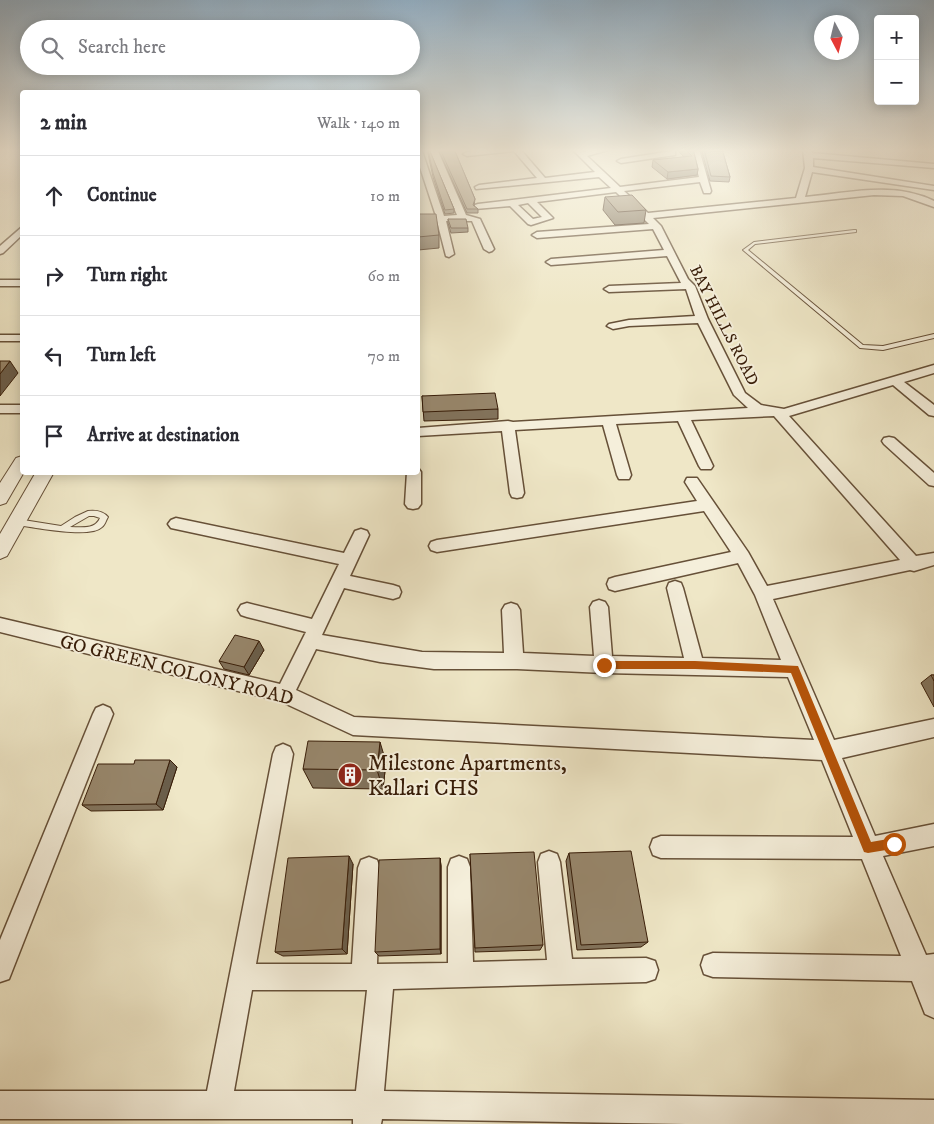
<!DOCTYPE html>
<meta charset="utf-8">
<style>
:root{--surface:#fff;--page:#f7f7f7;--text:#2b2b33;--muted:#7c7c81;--line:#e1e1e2}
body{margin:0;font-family:"IM FELL DW Pica",serif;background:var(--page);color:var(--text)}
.controls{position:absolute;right:15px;top:15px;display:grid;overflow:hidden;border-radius:5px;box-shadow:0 2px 12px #0003}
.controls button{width:45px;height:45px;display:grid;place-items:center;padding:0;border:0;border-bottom:1px solid var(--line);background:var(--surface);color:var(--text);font:25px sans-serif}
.compass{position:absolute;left:814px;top:15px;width:45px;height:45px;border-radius:50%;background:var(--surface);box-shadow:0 2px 12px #0003;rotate:173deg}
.stop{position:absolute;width:15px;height:15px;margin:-11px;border:4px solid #b45309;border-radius:50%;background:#fff}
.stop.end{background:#b45309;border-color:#fff;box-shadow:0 1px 5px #0008}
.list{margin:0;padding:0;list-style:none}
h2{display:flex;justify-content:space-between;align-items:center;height:65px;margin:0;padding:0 20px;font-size:21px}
h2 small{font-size:16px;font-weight:400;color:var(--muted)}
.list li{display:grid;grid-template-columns:32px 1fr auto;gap:15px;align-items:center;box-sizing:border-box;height:80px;padding:0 20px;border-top:1px solid var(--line)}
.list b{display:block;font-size:19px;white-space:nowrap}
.list em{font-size:16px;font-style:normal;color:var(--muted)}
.icon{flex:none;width:28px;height:28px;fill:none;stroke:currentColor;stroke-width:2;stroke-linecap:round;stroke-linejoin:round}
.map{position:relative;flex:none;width:934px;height:1124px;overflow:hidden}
.search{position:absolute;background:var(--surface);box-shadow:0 2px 12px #0003;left:20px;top:20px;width:400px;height:55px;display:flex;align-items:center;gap:12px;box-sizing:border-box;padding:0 18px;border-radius:28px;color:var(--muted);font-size:19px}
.panel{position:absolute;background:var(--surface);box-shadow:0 2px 12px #0003;left:20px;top:90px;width:400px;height:385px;border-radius:5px}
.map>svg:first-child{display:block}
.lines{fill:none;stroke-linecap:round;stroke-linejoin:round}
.service-casing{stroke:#665038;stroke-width:2}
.minor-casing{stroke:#665038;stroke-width:3}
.tertiary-casing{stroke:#665038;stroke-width:2}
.service{fill:#f5efdb;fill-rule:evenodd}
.minor{fill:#f5efdb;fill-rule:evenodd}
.tertiary{fill:#f5efdb;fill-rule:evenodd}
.wall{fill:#82735c;stroke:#381d08}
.shaded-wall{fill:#6a5e4b;stroke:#381d08}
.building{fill:#97866b;stroke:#381d08}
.route{fill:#b45309}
.labels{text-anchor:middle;stroke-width:4;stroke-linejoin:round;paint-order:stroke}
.far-street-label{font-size:16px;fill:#381d08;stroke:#f5efdb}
.street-label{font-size:19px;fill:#381d08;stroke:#f5efdb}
.near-poi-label{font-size:22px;fill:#381d08;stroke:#f5efdb;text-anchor:start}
</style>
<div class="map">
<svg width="934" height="1124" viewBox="0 0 934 1124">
<rect width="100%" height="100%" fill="#efe7c7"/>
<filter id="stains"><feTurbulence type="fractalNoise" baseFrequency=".004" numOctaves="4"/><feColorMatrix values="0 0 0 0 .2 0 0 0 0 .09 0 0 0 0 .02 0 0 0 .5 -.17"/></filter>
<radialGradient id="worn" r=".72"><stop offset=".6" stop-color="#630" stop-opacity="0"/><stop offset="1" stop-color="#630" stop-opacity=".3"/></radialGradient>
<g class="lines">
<defs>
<g id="service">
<polygon points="854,230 856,230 856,232 755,244 748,250 863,345 883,346 934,334 934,338 883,350 860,348 743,250 754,242"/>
<path d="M88,511C96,510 103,511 108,517C106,520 105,525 102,527C90,539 34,527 17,525L13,522L17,519L61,526L75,517ZM89,516H94L100,518C95,530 81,527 70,527Z"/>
</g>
<g id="minor">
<polygon points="418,149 422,151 444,216 457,215 429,149 437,149 466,215 480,219 494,249 492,251 489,252 484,249 472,221 446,221 454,254 449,257 446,256 437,221 418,223 418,217 436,216 418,161"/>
<path d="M489,149H520L545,178L595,172L572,149H580L583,152L596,149H611L587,156L620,187L699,177L691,149H699L711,191L710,193H704L700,182L624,191L648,213L796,198L805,168L803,149H811L812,153L934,164V168L813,158V167L934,186V190L812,172L805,197C848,193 894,181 934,201V207L903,196L874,195L653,218L661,226L688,279L695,286L708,319L745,393L761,405L784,409L934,365V373L904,382L934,405V416L929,415L893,385L789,416L916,556L934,553V565L914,571L910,570L773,599L834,740L934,719V737L842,758L875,836L934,824V846L883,856L926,955L934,954V1018L925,1014L912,981L713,977L704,974L701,965L704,956L713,953L901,956L862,859L661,858L653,855L650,847L653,839L661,836L853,837L822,760L353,735L282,702L0,632V618L280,684L306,632L247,617L241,615L238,610L241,605L247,603L312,619L339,564L171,528L168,524L171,520L176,518L344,553L355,531L361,529L367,531L369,535L350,576L393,585L399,587L401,592L399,597L393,599L344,588L322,635L422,652L504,653L502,610L505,605L511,603L517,605L520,610L523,653L594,656L590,607L593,602L599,600L605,602L608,607L612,656L684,658L667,588L669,583L675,581L681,583L683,588L702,658L781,660L755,595L738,563L615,591L609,589L607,584L609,579L615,577L731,552L704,511L437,552L431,550L429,546L431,542L437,540L697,501L685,482L687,478H697L748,552L767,586L900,560L774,416L691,420L713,466L711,469H701L699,466L678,421L616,424L631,475L629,479H619L617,475L603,425L515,430L524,493L522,497L517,498L512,497L510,493L502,431L418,436V428L508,421L513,422L748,408L734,395L698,323L629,326L613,329L607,326L609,324L629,320L695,316L686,289L609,292L604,289L609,286L681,283L667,256L551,265L546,262L551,259L664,250L653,229L537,238L532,235L537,232L649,224L616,192L537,202L553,218L531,225L528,224L510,206L475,209V205L478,204L611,188L599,177L476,189L475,187L479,185L537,178L514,151L467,156L463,154L467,152ZM528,203L542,217L533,219L518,205ZM316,649L380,662L434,669H517L604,673L788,677L814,740L354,717L296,690Z"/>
<polygon points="672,151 675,151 675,155 621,163 617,161 621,159"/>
<polygon points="22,227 22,235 3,253 0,254 0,246"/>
<rect x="0" y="280" width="22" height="6"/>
<rect x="0" y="335" width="22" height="6"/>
<rect x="0" y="405" width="22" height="8"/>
<polygon points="889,437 894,438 934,473 934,486 929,485 884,444 882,441 884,438"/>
<polygon points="418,468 421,472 421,504 418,508 413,509 408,508 405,504 407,472 418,472"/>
<polygon points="103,705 110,708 113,714 9,979 0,982 0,940 93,714 96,708"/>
<path d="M283,744L290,747L293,754L256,964H352L358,868L361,860L369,857L377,860L380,868L377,964L448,963V867L451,859L459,856L467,859L470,867L473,962L547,960L538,862L541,854L549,851L557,854L560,862L572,959L646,958L655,961L658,970L655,979L646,982L393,989L384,1091L934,1100V1124H685L382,1119L381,1124H353V1119H0V1091H207L273,754L276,747ZM252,990H367L356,1091H234Z"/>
</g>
<g id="tertiary">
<polygon points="22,456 22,472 24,472 6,503 0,505 0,483 16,458"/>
<polygon points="36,472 54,472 7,556 0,559 0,534"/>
</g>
</defs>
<use href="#service" class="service-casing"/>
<use href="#minor" class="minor-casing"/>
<use href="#tertiary" class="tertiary-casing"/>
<use href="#service" class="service"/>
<use href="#minor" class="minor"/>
<use href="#tertiary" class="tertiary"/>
</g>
<g class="wall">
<polygon points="427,149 429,149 454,209 454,213 445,214 433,177"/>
<polygon points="438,149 454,149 475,199 474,206 478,209 478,213 467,213"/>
<polygon points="677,149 693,149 698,169 697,175 667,179 652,167 653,160 684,157 677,150"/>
<polygon points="702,149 722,149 730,177 729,182 710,181 702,152"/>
<polygon points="605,197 646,210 644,223 615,225 603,210"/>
<polygon points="418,214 439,235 439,248 418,250"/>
<polygon points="448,219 468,228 468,232 451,233 448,223"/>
<polygon points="422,396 498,409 498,419 424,421"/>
<polygon points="264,650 249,675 224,669 219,661"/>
<polygon points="931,675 934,675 934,707 921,683"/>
<polygon points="386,762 383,789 313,788 303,769"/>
<polygon points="177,767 163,810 91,811 82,805"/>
<polygon points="569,853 648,942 641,947 577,950 566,861"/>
<polygon points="470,854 543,945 540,950 475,952"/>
<polygon points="440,858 441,866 441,954 379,956 375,952"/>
<polygon points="353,864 347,954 283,956 275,952"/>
</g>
<g class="shaded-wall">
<polygon points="698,169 697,175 667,179 668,172"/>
<polygon points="10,361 18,373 0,396 0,374"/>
<polygon points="259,641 264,650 249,675 244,667"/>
<polygon points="380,742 386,762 383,789 377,770"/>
<polygon points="170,760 177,767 163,810 156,804"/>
<polygon points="349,856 353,864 347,954 342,949"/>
<polygon points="440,858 441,866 441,954 440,949"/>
</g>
<g class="building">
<polygon points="428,149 429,149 454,209 445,210 433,173"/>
<polygon points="440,149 454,149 475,199 473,205 478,209 467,209"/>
<polygon points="684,149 693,149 698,169 668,172 653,160 692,156"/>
<polygon points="704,149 722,149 730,177 711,176"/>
<polygon points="632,195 646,210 618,212 605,197"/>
<polygon points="418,214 436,214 439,235 418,237"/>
<polygon points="448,219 466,219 468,228 451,228"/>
<polygon points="0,361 10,361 0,374"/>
<polygon points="495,393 498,409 423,412 422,396"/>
<polygon points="235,635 259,641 244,667 219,661"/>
<polygon points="931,675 934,675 934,681"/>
<polygon points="308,741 380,742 377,770 303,769"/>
<polygon points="135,760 170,760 156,804 82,805 98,764 134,764"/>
<polygon points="631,851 648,942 581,945 569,853"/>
<polygon points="534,852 543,945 475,948 470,854"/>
<polygon points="349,856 342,949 275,952 288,858"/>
<polygon points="440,858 440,949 375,952 379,860"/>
</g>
<linearGradient id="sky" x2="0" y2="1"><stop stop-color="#92adc1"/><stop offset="0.49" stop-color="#f8f4e6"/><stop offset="1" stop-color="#f8f4e6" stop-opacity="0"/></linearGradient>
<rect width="934" height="307" fill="url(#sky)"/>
<polygon class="route" points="604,661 695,661 798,666 871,842 894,838 898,840 899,844 898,848 868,853 864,852 791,673 695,669 604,669 599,665"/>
<defs>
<symbol id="building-disc" viewBox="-11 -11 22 22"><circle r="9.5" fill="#8f2418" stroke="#f5efdb"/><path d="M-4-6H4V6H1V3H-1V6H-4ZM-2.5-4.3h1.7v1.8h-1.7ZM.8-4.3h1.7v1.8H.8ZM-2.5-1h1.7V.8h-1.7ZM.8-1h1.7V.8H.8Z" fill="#fff"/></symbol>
</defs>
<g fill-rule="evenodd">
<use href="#building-disc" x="336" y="761" width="28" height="28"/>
</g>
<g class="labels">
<g class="far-street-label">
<text transform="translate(725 325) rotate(63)" y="6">BAY HILLS ROAD</text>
</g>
<g class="street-label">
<text transform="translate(177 669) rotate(14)" y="7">GO GREEN COLONY ROAD</text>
</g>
<g class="near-poi-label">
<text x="368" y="770">Milestone Apartments,<tspan x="368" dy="25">Kallari CHS</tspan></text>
</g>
</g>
<rect width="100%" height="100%" filter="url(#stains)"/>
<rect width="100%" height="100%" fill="url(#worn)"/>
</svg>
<div class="controls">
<button>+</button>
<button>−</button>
</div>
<svg class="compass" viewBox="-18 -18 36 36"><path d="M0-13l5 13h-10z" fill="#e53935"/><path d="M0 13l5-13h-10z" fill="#7c7c81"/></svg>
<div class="stop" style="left:894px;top:844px"></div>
<div class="stop end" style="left:604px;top:665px"></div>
<div class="search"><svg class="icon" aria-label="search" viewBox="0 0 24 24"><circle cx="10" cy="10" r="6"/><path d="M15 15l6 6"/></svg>Search here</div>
<section class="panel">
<h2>2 min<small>Walk · 140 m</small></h2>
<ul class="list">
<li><svg class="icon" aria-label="ahead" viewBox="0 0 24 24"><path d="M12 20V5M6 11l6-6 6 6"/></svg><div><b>Continue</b></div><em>10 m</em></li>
<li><svg class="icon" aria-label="right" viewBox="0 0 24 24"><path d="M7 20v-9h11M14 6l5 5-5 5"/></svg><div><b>Turn right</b></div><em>60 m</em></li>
<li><svg class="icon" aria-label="left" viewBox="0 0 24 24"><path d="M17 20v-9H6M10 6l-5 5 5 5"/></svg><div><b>Turn left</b></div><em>70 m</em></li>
<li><svg class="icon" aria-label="arrive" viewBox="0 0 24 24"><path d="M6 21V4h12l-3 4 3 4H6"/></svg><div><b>Arrive at destination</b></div></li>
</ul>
</section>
</div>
